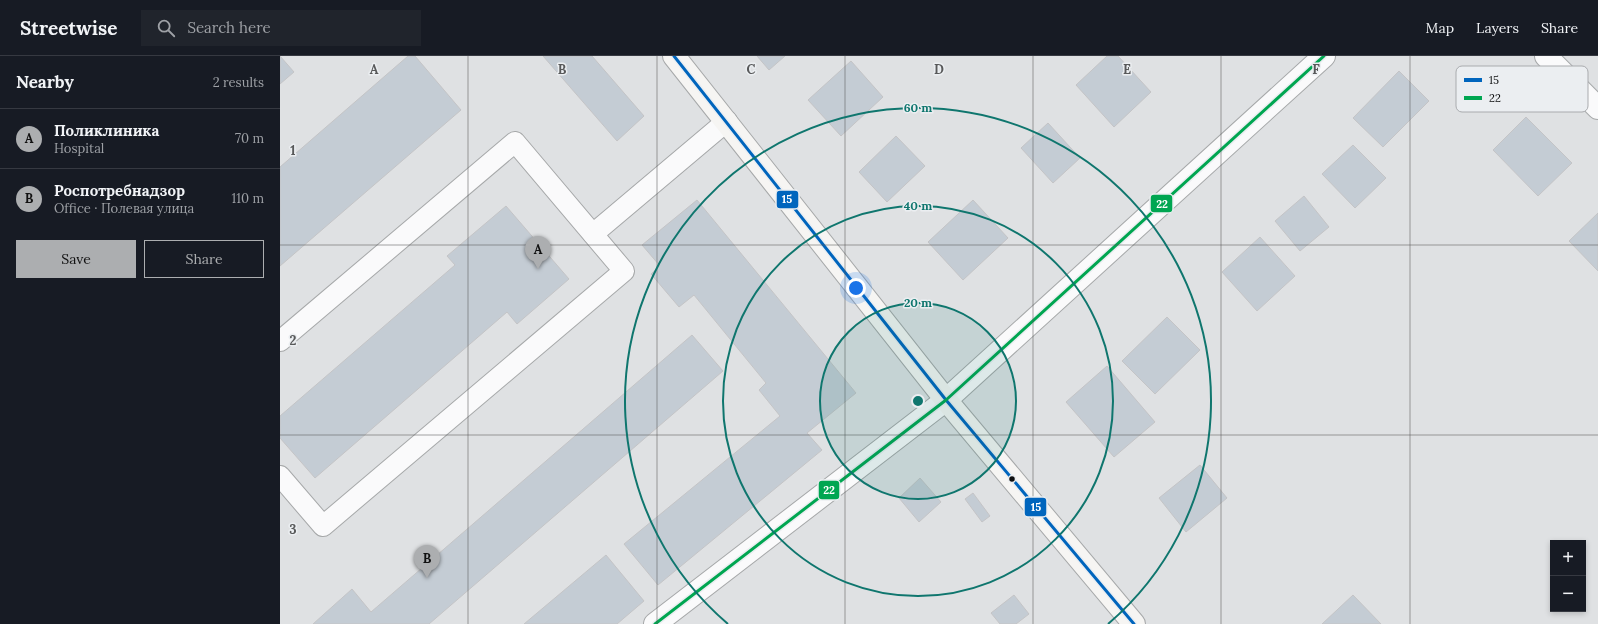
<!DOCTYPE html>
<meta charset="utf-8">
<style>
:root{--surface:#171b24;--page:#20242c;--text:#f1f3f6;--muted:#9ea1a6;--line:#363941;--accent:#acaeb0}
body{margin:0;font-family:Lora,serif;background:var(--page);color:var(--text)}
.controls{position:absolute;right:12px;bottom:12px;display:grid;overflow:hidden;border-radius:0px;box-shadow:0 2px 6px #0003}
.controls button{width:36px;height:36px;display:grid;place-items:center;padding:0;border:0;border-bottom:1px solid var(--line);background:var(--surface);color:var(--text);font:20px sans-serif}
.you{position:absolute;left:576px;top:232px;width:14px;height:14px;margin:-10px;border:3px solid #fff;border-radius:50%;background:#1a73e8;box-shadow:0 0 0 6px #1a73e833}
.badge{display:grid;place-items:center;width:26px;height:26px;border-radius:50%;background:var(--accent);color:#111;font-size:13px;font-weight:700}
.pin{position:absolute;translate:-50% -33px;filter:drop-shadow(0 1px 2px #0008)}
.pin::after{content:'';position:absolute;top:21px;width:14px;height:12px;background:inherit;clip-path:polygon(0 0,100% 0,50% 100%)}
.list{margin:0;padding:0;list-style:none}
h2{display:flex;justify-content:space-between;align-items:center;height:52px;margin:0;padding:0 16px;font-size:17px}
h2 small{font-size:13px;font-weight:400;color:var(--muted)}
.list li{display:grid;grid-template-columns:26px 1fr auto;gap:12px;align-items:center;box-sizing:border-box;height:60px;padding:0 16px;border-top:1px solid var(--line)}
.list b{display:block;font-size:15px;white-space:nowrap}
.list p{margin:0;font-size:13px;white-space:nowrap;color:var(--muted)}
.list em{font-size:13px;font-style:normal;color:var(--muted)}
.actions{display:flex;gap:8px;padding:12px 16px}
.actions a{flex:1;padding:9px 0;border:1px solid var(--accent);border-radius:0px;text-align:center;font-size:14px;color:var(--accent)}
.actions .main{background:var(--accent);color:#111}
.icon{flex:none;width:22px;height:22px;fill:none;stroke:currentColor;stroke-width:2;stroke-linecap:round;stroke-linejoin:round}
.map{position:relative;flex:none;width:1318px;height:568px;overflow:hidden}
header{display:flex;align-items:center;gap:24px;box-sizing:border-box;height:56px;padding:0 20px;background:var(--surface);border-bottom:1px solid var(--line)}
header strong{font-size:19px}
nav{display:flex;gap:22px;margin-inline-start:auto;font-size:14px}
.search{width:280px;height:36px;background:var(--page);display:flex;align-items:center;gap:10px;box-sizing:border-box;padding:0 14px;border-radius:0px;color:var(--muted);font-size:15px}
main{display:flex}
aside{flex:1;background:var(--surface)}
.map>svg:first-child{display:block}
.building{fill:#c4ccd4;stroke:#c4c4c6}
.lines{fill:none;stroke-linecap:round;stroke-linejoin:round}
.lane-casing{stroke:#a6a8a9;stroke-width:22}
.street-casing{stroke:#a6a8a9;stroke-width:24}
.secondary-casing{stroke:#a6a8a9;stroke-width:24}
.lane{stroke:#fafafb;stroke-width:20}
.street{stroke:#fafafb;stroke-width:22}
.secondary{stroke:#f6f5f3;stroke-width:22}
.bus-1-casing{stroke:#ebeef1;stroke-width:6}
.bus-2-casing{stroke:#ebeef1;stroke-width:6}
.bus-1{stroke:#0065bd;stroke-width:3}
.bus-2{stroke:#00a651;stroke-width:3}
.grid{fill:none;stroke:#58595a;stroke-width:1;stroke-opacity:0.55}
.ring{fill:none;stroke:#0f766e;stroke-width:2}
.bus-dot{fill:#0f1011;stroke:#ebeef1;stroke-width:1.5}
.key{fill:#ebeef1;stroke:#a9abae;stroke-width:1}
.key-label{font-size:11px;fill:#0f1011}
.grid-label{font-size:13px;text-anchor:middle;font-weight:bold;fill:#58595a;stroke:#ebeef1;stroke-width:3;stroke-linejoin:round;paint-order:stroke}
.centre{fill:#0f766e;stroke:#ebeef1;stroke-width:2}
.ring-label{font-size:12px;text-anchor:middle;font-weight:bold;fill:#0f766e;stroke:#ebeef1;stroke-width:3;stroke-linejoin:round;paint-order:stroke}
.line-badge{stroke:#ebeef1;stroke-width:1.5}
.badge-label{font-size:11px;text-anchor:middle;font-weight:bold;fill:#fff}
</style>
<header>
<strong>Streetwise</strong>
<div class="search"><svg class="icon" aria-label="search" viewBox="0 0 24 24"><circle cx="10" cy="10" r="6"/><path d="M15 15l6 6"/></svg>Search here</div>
<nav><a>Map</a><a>Layers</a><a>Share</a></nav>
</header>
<main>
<aside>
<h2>Nearby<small>2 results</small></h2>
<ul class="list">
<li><span class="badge">A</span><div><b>Поликлиника</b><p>Hospital</p></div><em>70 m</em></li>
<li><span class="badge">B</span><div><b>Роспотребнадзор</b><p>Office · Полевая улица</p></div><em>110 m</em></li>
</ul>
<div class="actions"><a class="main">Save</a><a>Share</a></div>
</aside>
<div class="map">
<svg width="1318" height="568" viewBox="0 0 1318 568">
<rect width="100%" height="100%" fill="#dfe1e3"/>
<g class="building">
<polygon points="0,0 14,16 0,28"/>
<polygon points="128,0 135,0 181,54 0,210 0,111"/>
<polygon points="263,0 312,0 364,60 337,85"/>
<polygon points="477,0 505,0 489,14"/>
<polygon points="827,0 838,0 871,36 834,71 796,29"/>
<polygon points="571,5 603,41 561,80 528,44"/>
<polygon points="1119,15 1149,45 1103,91 1073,62"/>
<polygon points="1246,61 1292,107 1258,140 1213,94"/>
<polygon points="768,67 800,102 773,127 741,92"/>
<polygon points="616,80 645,110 607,146 579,116"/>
<polygon points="1073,89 1106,122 1075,152 1042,118"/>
<polygon points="1024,140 1049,171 1020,195 995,165"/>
<polygon points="417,144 576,337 527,377 542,394 378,529 344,488 500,360 479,334 486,327 414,239 399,251 371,218 380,210 362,189"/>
<polygon points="693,144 728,182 683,224 648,186"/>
<polygon points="226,150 289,223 237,268 227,256 35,422 0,382 0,360 175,209 167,200"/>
<polygon points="1318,157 1318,215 1289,185"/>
<polygon points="980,181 1015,220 977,255 942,216"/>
<polygon points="887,261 920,294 875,338 842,305"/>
<polygon points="412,279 443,315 149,568 33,568 72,533 91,556"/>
<polygon points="827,310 875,366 834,401 786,346"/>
<polygon points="920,409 947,442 906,476 879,442"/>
<polygon points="640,422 661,446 639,466 619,442"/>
<polygon points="693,437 710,460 702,466 685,443"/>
<polygon points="326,499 364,545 337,568 244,568"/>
<polygon points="734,539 749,558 736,568 720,568 711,557"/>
<polygon points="1073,539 1101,568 1042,568"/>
</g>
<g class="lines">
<defs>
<g id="lane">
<polyline points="313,178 447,65"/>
<polyline points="0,285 235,86 344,215 43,470 0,420"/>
</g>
<g id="street">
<polyline points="1266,0 1318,52"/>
<polyline points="375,568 666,344 1044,0"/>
</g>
<polyline id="secondary" points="394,0 666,344 854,568"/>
</defs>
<use href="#lane" class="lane-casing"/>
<use href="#street" class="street-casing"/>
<use href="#secondary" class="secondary-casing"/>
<use href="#lane" class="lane"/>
<use href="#street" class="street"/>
<use href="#secondary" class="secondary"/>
<defs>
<polyline id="bus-1" points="394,0 666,344 854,568"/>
<polyline id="bus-2" points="375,568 666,344 1044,0"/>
</defs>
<use href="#bus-1" class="bus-1-casing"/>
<use href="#bus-2" class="bus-2-casing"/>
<use href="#bus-1" class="bus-1"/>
<use href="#bus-2" class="bus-2"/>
</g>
<path class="grid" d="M188,0V568M377,0V568M565,0V568M753,0V568M941,0V568M1130,0V568M0,189H1318M0,379H1318"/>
<circle cx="638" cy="345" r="98" fill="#0f766e" fill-opacity=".12"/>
<g class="ring">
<circle cx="638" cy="345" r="98"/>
<circle cx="638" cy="345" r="195"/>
<path d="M448 568A293 293 0 1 1 828 568"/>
</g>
<circle class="bus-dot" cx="732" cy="423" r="3.5"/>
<rect x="1176" y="10" width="132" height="46" rx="6" class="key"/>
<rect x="1184" y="22" width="18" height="4" fill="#0065bd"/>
<rect x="1184" y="40" width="18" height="4" fill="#00a651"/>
<g class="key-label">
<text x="1209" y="28">15</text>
<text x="1209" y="46">22</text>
</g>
<g class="grid-label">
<text x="94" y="18">A</text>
<text x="282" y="18">B</text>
<text x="471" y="18">C</text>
<text x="659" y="18">D</text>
<text x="847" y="18">E</text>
<text x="1036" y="18">F</text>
<text x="13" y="99">1</text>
<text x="13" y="289">2</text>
<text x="13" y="478">3</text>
</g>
<circle cx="638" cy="345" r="6" class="centre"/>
<g class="ring-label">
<text x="638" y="56">60 m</text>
<text x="638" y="154">40 m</text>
<text x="638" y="251">20 m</text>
</g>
<g class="line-badge">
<rect x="496" y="134" width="23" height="19" rx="4" fill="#0065bd"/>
<rect x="870" y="138" width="23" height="19" rx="4" fill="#00a651"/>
<rect x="538" y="424" width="22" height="20" rx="4" fill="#00a651"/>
<rect x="744" y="441" width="23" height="20" rx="4" fill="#0065bd"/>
</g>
<g class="badge-label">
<text x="507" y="147">15</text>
<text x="882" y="152">22</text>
<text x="549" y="438">22</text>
<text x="756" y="455">15</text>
</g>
</svg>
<div class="controls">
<button>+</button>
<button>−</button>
</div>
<div class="you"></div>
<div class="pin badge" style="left:258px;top:213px">A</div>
<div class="pin badge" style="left:147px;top:522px">B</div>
</div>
</main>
